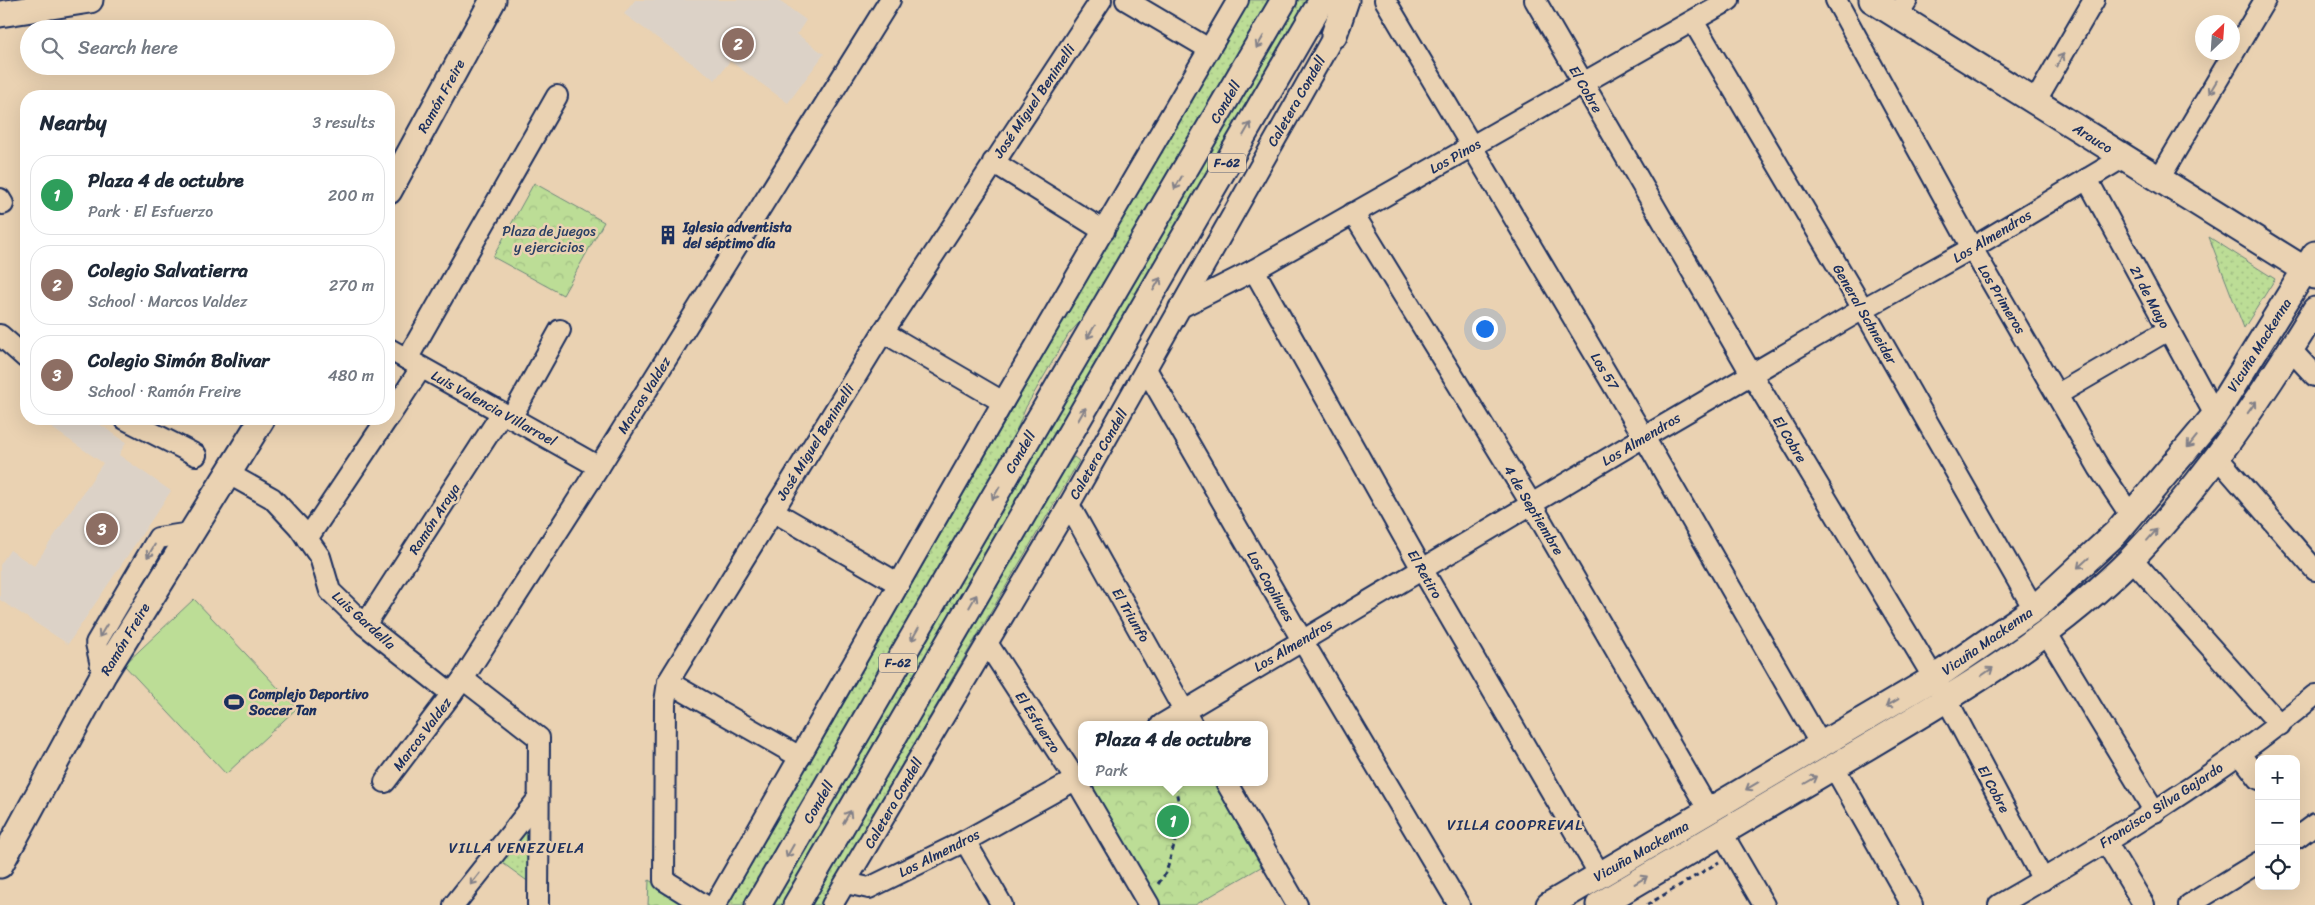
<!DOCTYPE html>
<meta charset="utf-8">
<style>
:root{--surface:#fff;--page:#f2f2f3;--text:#1f2937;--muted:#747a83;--line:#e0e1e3;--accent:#1b2f5e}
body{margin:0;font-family:Sriracha,sans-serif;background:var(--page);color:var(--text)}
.controls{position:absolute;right:15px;bottom:15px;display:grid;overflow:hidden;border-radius:10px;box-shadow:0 5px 20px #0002}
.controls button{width:45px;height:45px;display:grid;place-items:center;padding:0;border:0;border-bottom:1px solid var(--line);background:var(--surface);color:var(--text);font:25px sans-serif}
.compass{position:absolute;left:2195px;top:15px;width:45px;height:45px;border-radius:50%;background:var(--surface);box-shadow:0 5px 20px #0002;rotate:25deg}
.you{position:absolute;left:1484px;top:328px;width:18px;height:18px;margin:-12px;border:4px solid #fff;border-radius:50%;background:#1a73e8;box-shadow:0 0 0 8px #1a73e833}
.badge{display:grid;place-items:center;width:32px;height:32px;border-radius:50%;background:var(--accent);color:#fff;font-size:16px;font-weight:700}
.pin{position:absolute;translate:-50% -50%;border:2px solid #fff;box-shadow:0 1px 5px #0006}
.popup{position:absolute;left:1078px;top:721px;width:190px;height:65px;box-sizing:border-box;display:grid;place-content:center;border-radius:10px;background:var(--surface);filter:drop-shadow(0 1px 4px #0005);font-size:16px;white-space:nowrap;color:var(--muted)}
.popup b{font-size:19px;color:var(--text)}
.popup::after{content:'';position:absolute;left:50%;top:100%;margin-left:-10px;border:10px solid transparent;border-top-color:var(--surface)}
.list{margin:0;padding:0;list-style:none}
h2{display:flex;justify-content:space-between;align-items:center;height:65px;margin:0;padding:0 20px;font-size:21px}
h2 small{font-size:16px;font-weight:400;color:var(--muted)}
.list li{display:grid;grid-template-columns:32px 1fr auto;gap:15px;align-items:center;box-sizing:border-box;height:80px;margin:0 10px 10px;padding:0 10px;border:1px solid var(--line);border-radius:20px}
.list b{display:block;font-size:19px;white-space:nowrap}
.list p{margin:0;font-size:16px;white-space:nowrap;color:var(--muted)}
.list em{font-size:16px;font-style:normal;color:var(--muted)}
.icon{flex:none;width:28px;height:28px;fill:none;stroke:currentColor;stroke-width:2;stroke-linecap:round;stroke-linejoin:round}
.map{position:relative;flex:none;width:2315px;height:905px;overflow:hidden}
.search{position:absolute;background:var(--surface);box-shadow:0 5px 20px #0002;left:20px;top:20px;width:375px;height:55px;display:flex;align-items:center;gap:12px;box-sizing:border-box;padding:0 18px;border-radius:28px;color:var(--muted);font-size:19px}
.panel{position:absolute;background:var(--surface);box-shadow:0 5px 20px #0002;left:20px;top:90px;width:375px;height:335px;border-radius:20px}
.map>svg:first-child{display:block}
.built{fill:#dcd2c7}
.grass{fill:url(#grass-dots);stroke:#6c867a}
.forest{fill:url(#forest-crowns);stroke:#6c867a}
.pitch{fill:#bcdd96;stroke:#6c867a}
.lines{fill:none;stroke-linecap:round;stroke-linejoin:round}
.minor-casing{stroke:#1b2f5e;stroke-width:24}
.major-casing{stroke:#1b2f5e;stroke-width:29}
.path{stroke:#1b2f5e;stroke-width:3;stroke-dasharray:5 4;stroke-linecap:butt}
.minor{stroke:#ead2b2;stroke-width:20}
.major{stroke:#ead2b2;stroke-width:25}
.oneway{stroke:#828088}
.labels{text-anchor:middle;stroke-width:5;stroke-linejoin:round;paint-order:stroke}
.shield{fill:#ead2b2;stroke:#596077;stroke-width:1}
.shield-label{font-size:12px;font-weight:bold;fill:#1b2f5e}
.street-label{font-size:14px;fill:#1b2f5e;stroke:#ead2b2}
.poi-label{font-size:14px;font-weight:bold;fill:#1b2f5e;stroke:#ead2b2;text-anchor:start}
.park-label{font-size:14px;fill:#2b4064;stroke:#ead2b2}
.neighbourhood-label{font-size:15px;letter-spacing:1px;fill:#1b2f5e;stroke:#ead2b2}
</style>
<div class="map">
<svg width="2315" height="905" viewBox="0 0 2315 905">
<defs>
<pattern id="grass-dots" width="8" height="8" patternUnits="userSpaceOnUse" patternTransform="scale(1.25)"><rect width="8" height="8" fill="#bcdd96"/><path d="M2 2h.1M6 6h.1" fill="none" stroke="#a1be84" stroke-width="1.8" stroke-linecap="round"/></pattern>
<pattern id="forest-crowns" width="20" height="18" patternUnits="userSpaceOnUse" patternTransform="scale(1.25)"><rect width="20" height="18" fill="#bcdd96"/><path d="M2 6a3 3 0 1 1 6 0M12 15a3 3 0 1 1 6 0" fill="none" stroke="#a1be84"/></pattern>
</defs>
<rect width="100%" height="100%" fill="#ead2b2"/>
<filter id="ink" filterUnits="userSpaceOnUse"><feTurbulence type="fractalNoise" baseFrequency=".02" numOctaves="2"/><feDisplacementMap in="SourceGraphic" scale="10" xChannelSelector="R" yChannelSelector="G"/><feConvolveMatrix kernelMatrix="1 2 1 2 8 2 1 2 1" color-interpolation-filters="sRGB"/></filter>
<g filter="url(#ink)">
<g class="built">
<polygon points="635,0 778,0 806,20 797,34 824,54 788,103 730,61 715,80 624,14"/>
<polygon points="50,419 92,419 126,442 119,455 171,491 68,644 0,600 0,565 10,550 34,566 103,463 46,424"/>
</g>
<g class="grass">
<polygon points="1247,0 1273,0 1091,309 1068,335 1026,407 1003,463 746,905 728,905"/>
<polygon points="1294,0 1308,0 783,905 768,905"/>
<polygon points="2209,237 2275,279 2244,328"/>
<polygon points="1074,457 1079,461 820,905 803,905 1062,472"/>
<polygon points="527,820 530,883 497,859"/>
</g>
<g class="forest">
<polygon points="534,183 604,222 563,295 493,257"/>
<polygon points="1084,782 1218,782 1266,864 1195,905 1153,905"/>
<polygon points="649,880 686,905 648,905"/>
</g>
<polygon class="pitch" points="194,599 297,708 226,774 124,665"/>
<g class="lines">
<defs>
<g id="minor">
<polyline points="1126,0 1209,49"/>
<polyline points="1385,0 1644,437 1821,745"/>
<polyline points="1535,0 1752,375 1947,700 2043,880"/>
<polyline points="1836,0 1972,248 2099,468 2131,516"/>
<polyline points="1897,16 1907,0"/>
<polyline points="1693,21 1863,309 2034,609"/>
<polyline points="2035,102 2094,0"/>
<polyline points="993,162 1104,231"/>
<polyline points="2087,179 2215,415"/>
<polyline points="2159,179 2265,0"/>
<polyline points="0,199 3,204"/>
<polyline points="1353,213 1532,505 1709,811"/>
<polyline points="1254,270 1422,569 1600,875"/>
<polyline points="1179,308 1254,270 1729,0"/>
<polyline points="883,332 1003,402"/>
<polyline points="0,335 26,358"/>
<polyline points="389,349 599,467"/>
<polyline points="2291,350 2315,376"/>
<polyline points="407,359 557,96"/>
<polyline points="1146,369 1302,640 1459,905"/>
<polyline points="2058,394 2168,330"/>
<polyline points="389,417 421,368"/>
<polyline points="511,418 560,330"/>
<polyline points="125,419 196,455"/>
<polyline points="2217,457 2315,570"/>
<polyline points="229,474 272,498 299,527 320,557 330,591 365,625 452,694"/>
<polyline points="1069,505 1192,725"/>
<polyline points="773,511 899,584"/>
<polyline points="307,539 387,419"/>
<polyline points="2131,558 2280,725"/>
<polyline points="365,625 502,413"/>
<polyline points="2046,632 2155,812"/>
<polyline points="987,643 1076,780 1149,905"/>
<polyline points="103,675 96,643 158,538 190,533"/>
<polyline points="463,679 539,738 538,905"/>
<polyline points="668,682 800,757"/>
<polyline points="1161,725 1644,437 1863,309 1972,248 2124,157"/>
<polyline points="2239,753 2259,779"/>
<polyline points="1834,767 1912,905"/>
<polyline points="385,782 463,679 599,467 890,0"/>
<polyline points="1226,782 1297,905"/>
<polyline points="1722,833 1764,905"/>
<polyline points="2296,838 2315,824"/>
<polyline points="965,841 1002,905"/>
<polyline points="2106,842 2144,905"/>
<polyline points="846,883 869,888 965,841 1082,776"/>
<polyline points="454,905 538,799"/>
<polyline points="704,905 664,880 665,702 668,682 883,332 1101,0"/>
<polyline points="715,905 1003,402 1238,0"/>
<polyline points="832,905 1069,505 1341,23"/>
<path d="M1999,905C2108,842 2218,776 2315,695"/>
<polyline points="2189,905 2259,862"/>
</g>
<g id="major">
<polyline points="1872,0 2315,276"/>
<polyline points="0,14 90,0"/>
<polyline points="1334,35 1346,0"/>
<polyline points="389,191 493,0"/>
<polyline points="0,865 103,675 262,419"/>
<polyline points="758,905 1038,421 1284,0"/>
<polyline points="796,905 1322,0"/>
<polyline points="1549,905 1934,678 2034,609 2116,533 2215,415 2315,254"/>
<path d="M1599,905C1685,854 1771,804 1857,753C1953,696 2053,638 2132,558C2203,484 2262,397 2315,310"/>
</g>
</defs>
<use href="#minor" class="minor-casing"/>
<use href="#major" class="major-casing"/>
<g class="path">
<polyline points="1158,884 1166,873 1182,817 1174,782"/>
<polyline points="1647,905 1719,862"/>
</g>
<use href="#minor" class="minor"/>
<use href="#major" class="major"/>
</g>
<defs><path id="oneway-shaft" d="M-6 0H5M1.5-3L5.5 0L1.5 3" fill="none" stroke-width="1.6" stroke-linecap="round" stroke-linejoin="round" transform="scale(1.25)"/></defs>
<g class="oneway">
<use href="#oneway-shaft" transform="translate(1260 42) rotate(120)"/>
<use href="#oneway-shaft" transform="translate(2060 60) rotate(-60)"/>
<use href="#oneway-shaft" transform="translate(2213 87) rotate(121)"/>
<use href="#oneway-shaft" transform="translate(1247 129) rotate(-60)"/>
<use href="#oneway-shaft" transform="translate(1178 183) rotate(120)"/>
<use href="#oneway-shaft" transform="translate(1157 284) rotate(-60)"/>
<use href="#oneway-shaft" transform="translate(1091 332) rotate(121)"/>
<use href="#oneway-shaft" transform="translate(2252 407) rotate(-55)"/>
<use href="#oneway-shaft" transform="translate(1082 414) rotate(-60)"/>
<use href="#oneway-shaft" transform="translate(2192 442) rotate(129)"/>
<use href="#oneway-shaft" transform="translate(996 493) rotate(120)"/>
<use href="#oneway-shaft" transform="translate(2152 535) rotate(-49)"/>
<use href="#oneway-shaft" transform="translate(151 551) rotate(121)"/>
<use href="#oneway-shaft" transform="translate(2083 563) rotate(138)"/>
<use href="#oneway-shaft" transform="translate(973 601) rotate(-60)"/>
<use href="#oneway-shaft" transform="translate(103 631) rotate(121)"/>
<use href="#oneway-shaft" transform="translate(915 634) rotate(120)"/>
<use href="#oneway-shaft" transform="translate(1987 672) rotate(-35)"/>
<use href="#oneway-shaft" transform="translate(1892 703) rotate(149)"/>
<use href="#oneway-shaft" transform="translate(1811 780) rotate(-30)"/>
<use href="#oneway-shaft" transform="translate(1752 786) rotate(149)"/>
<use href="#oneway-shaft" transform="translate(847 817) rotate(-60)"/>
<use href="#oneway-shaft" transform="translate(790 851) rotate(120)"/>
<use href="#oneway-shaft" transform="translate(475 879) rotate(128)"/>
<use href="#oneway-shaft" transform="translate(1641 880) rotate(-31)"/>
</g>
</g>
<defs>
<symbol id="building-bare" viewBox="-9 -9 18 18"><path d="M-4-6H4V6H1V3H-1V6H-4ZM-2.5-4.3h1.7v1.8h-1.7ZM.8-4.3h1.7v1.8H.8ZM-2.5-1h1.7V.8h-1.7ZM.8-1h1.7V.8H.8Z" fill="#1b2f5e" stroke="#ead2b2" stroke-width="2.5" paint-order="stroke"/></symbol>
<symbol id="stadium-bare" viewBox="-9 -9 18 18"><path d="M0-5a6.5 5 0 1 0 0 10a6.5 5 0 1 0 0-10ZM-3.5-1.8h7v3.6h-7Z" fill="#1b2f5e" stroke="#ead2b2" stroke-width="2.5" paint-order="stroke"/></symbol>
</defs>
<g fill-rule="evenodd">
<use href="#building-bare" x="654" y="221" width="28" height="28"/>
<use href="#stadium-bare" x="220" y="688" width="28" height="28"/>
</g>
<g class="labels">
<g class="shield">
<rect x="1208" y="153.5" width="38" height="19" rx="4"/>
<rect x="879" y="653.5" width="38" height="19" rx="4"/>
</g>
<g class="shield-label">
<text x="1227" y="167">F-62</text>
<text x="898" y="667">F-62</text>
</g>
<g class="street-label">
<text transform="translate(1586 89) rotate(60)" y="5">El Cobre</text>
<text transform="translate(441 96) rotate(-61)" y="5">Ramón Freire</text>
<text transform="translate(1034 101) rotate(-56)" y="5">José Miguel Benimelli</text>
<text transform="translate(1296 101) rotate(-60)" y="5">Caletera Condell</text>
<text transform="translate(1225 102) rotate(-60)" y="5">Condell</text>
<text transform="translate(2093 138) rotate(32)" y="5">Arauco</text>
<text transform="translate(1455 156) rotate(-29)" y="5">Los Pinos</text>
<text transform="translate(1992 236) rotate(-31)" y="5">Los Almendros</text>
<text transform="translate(2150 297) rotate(62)" y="5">21 de Mayo</text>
<text transform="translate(2002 299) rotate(59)" y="5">Los Primeros</text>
<text transform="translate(1865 314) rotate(60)" y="5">General Schneider</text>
<text transform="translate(2259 345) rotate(-58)" y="5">Vicuña Mackenna</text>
<text transform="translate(1605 371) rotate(59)" y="5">Los 57</text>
<text transform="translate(644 395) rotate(-58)" y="5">Marcos Valdez</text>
<text transform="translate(494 408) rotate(29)" y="5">Luis Valencia Villarroel</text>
<text transform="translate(1641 439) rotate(-31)" y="5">Los Almendros</text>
<text transform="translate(1790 439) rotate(59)" y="5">El Cobre</text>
<text transform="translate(815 442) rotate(-58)" y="5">José Miguel Benimelli</text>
<text transform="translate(1020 452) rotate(-60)" y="5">Condell</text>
<text transform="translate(1098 454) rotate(-60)" y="5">Caletera Condell</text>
<text transform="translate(1534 510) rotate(59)" y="5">4 de Septiembre</text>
<text transform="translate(434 519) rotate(-57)" y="5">Ramón Araya</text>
<text transform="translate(1425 574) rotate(60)" y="5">El Retiro</text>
<text transform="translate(1271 586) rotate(60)" y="5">Los Copihues</text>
<text transform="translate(1131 615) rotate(60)" y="5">El Triunfo</text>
<text transform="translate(364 620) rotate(42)" y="5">Luis Gardella</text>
<text transform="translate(125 639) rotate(-59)" y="5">Ramón Freire</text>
<text transform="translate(1987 641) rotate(-35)" y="5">Vicuña Mackenna</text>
<text transform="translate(1293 645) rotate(-31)" y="5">Los Almendros</text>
<text transform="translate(1038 722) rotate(57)" y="5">El Esfuerzo</text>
<text transform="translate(422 734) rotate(-53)" y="5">Marcos Valdez</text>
<text transform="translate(1994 789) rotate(62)" y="5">El Cobre</text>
<text transform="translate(818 802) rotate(-60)" y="5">Condell</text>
<text transform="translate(893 803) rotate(-60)" y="5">Caletera Condell</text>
<text transform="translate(2161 805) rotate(-33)" y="5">Francisco Silva Gajardo</text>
<text transform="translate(1641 851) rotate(-30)" y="5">Vicuña Mackenna</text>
<text transform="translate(939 853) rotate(-27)" y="5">Los Almendros</text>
</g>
<g class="poi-label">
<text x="683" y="232">Iglesia adventista<tspan x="683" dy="16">del séptimo día</tspan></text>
<text x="249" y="699">Complejo Deportivo<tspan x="249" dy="16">Soccer Tan</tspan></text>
</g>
<g class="park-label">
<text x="549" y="236">Plaza de juegos<tspan x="549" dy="16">y ejercicios</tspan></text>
</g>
<g class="neighbourhood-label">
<text x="1515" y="830">VILLA COOPREVAL</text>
<text x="517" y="853">VILLA VENEZUELA</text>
</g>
</g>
</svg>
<div class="controls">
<button>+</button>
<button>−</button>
<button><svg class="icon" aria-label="locate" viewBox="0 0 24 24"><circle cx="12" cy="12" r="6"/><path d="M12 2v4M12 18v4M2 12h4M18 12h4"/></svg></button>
</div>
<svg class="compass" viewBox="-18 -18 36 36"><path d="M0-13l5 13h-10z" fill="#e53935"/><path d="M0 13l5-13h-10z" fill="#747a83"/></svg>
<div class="you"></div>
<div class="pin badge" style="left:1173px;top:821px;background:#2e9e5b">1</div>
<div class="popup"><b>Plaza 4 de octubre</b>Park</div>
<div class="pin badge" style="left:738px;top:44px;background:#8d6e63">2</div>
<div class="pin badge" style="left:102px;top:529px;background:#8d6e63">3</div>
<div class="search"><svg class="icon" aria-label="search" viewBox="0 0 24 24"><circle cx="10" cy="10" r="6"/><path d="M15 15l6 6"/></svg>Search here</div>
<section class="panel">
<h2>Nearby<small>3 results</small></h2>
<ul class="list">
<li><span class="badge" style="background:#2e9e5b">1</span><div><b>Plaza 4 de octubre</b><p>Park · El Esfuerzo</p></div><em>200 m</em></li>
<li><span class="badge" style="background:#8d6e63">2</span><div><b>Colegio Salvatierra</b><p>School · Marcos Valdez</p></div><em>270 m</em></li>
<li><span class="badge" style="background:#8d6e63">3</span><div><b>Colegio Simón Bolivar</b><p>School · Ramón Freire</p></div><em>480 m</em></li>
</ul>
</section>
</div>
